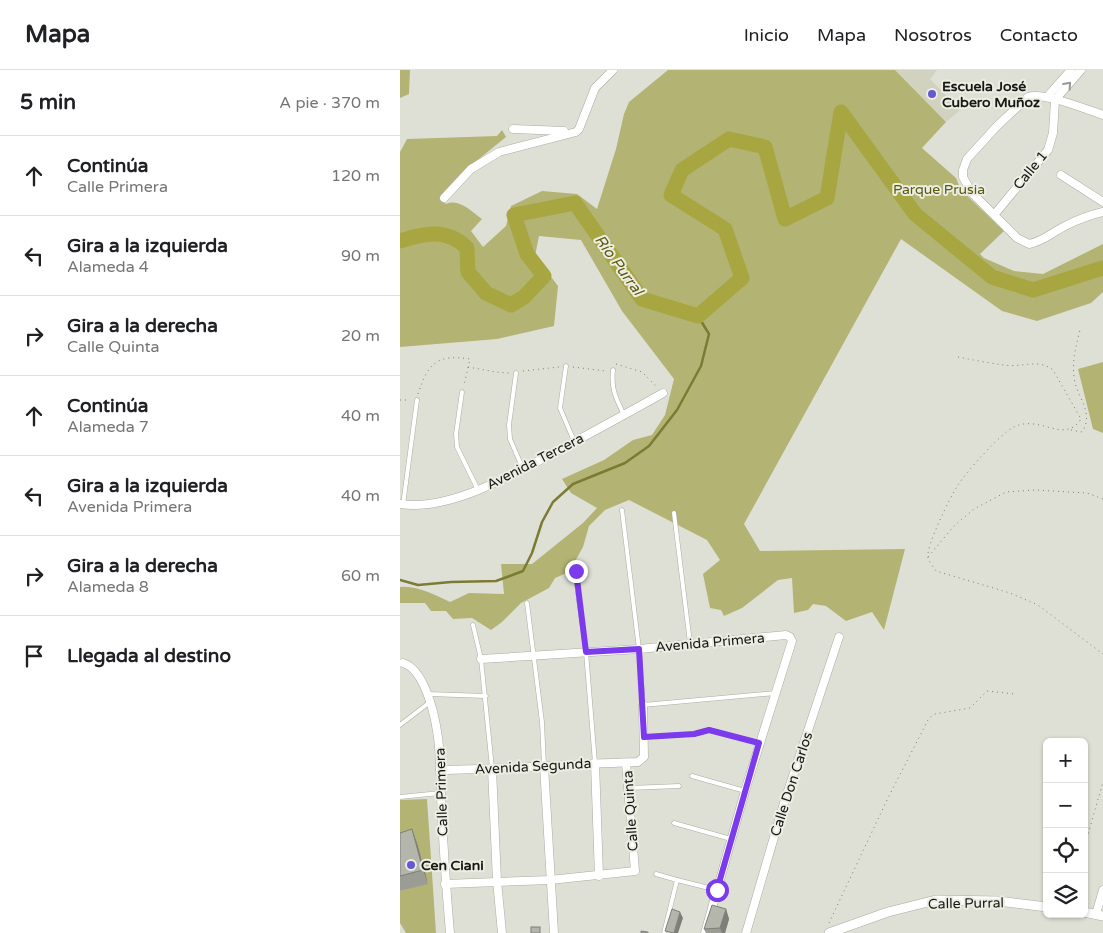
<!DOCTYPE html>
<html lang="es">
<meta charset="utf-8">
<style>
:root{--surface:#fff;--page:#f2f2f2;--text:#202124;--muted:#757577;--line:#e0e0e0}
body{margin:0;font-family:"Varela Round",sans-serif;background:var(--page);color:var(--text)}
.controls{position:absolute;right:15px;bottom:15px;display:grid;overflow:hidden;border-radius:8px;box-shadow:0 1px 4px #0004}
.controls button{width:45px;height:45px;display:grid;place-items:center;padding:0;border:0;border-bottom:1px solid var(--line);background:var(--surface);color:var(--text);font:25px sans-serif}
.stop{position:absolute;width:15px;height:15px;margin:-11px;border:4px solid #7c3aed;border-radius:50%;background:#fff}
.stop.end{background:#7c3aed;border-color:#fff;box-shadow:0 1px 5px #0008}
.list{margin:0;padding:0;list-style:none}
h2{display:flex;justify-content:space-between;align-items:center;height:65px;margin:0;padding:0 20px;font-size:21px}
h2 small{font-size:16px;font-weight:400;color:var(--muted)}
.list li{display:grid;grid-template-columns:32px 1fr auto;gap:15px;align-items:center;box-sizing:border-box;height:80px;padding:0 20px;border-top:1px solid var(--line)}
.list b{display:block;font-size:19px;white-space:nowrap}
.list p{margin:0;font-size:16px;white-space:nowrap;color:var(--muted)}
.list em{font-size:16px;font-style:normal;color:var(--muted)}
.icon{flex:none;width:28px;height:28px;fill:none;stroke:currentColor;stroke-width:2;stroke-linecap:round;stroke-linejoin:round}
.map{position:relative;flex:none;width:703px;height:863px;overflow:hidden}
header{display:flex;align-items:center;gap:30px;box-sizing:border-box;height:70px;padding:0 25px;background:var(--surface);border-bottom:1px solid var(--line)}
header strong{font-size:24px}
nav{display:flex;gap:28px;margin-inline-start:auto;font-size:18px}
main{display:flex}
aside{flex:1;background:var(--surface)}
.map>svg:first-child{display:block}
.built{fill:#d2d2c1}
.green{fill:#b3b374}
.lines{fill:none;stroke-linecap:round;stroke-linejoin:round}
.stream{stroke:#7c7b34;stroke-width:2.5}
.river{stroke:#a7a641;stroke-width:15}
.service-casing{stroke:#ababa2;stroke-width:5}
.minor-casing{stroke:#ababa2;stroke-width:9}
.tertiary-casing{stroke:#ababa2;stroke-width:10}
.path{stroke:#7c7c75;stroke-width:1;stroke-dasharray:1 4;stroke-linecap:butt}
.service{stroke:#fff;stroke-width:4}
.minor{stroke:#fff;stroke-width:8}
.tertiary{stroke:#fff;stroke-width:9}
.wall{fill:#9b9c93}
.shaded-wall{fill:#7e7f78}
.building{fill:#b4b5ab;stroke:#7e7f78}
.oneway{stroke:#979795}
.route{stroke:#7c3aed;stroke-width:6}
.poi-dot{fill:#6459d2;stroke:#ecede3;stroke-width:2}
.labels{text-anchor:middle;stroke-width:4;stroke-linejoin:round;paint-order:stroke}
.poi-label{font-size:14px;font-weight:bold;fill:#171714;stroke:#ecede3;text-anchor:start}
.street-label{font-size:14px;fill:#171714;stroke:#ecede3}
.park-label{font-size:14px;fill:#5a590d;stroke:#ecede3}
.water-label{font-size:15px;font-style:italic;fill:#5b5a0e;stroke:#ecede3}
</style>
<header>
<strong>Mapa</strong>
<nav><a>Inicio</a><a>Mapa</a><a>Nosotros</a><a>Contacto</a></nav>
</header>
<main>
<aside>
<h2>5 min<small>A pie · 370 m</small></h2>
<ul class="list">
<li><svg class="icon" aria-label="ahead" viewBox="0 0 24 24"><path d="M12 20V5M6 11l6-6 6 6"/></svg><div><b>Continúa</b><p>Calle Primera</p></div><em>120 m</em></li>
<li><svg class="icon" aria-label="left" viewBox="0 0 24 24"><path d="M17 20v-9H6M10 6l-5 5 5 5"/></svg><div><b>Gira a la izquierda</b><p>Alameda 4</p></div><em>90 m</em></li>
<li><svg class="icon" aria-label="right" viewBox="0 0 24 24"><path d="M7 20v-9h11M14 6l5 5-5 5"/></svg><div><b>Gira a la derecha</b><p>Calle Quinta</p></div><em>20 m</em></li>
<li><svg class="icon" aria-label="ahead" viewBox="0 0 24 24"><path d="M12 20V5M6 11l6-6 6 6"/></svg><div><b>Continúa</b><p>Alameda 7</p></div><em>40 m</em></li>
<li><svg class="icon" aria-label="left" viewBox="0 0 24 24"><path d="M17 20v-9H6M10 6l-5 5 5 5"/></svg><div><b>Gira a la izquierda</b><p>Avenida Primera</p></div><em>40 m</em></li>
<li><svg class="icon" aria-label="right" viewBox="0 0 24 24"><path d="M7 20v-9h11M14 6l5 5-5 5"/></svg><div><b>Gira a la derecha</b><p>Alameda 8</p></div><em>60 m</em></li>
<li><svg class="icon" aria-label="arrive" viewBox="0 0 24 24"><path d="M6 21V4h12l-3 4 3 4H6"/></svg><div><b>Llegada al destino</b></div></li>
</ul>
</aside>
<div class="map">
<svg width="703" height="863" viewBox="0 0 703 863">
<rect width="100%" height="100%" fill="#dfe0d5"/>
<polygon class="built" points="495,0 537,0 530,9 560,40 546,52"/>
<g class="green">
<polygon points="0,0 10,0 9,24 0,28"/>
<path d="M268,0H495L546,52L522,78L556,108L561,120L604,161L580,184L584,188L614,201L643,204L703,174V222L691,233L637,251L602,241L501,169L344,454L360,481L505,479L484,560L472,542L446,551L426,536L413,534L408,540L394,543L392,508L378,510L342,538L324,546L321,540L310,538L303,504L320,490L307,470L229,430L205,440L189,456L183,477L169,502L155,508L149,518L121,533L102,552L91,560L72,548L53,549L46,541H31L25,533H0V517C16,515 36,525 50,532L69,523L104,524L101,494H132L183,453L197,438L171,423L162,409L204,390L233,370L252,365L265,345L274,309L222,241L181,170L139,166L135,186L158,216L154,256L97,269L0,277V82L7,69L97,66L102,60L106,67L69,97L40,128L46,134C59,128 71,141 82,149L71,161L83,177L106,156L111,136L142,121L177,124L197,139L216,79L224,44L229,32Z"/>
<polygon points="703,292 703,363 693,359 678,299"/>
<polygon points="27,729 36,863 6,863 0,853 0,821 28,813 0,777 0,730"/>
</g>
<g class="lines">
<polyline class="stream" points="0,510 18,515 51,512 96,511 123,501 132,483 142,452 153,432 173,414 225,393 249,376 277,340 301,296 309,264 298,246"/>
<path class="river" d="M0,171C24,163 47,158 67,178L68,202L86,223L111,235L124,227L144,206L127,184L114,145L175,133L242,229L298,246L342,208L325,159L271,125L282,100L329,69L365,77L385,149L427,128L441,42L515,144L592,207L633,220L703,198"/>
<defs>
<g id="service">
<polyline points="166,296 160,338 174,371"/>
<path d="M213,300C211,320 216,328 224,345"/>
<polyline points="116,303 109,355 110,369 123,399"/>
<polyline points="62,322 56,364 57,377 78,420"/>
<polyline points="3,435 17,330"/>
<polyline points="222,440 239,579 243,635 376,623"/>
<polyline points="274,443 290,573"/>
<polyline points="175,501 186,582 195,693"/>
<polyline points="127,533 142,652 144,696"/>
<polyline points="73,555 81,589 92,698"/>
<polyline points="28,624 86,626"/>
<polyline points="0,655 30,632"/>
<polyline points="244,667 295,664 309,660 359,673"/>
<polyline points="292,706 345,721"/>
<polyline points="229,718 279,716"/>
<polyline points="0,727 40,723"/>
<polyline points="274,753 331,769"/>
<polyline points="256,804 277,810"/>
<polyline points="264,863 277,810 317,820"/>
</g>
<g id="minor">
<polyline points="647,27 671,0"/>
<path d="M703,45C685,39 644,22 628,27L597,56L567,89L563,100V107L571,122L617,168L629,174C642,172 653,162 665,156C677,150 690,145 703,142"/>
<polyline points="113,59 164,61"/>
<polyline points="661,105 703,132"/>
<polyline points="44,128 71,99 99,82 176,62 179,59 195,18 213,0"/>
<polyline points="594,145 648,80 653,63 655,30 681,0"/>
<path d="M0,434C52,442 118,401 163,378C196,360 230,342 263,323"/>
<polyline points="81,589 239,579 386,565 390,567 392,571 345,721 305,863"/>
<path d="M3,593C24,599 34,642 37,661C41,683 40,704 41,726C43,772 46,817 50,863"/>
<polyline points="195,693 199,806"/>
<polyline points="144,696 154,863"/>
<polyline points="92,699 97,811 102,863"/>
<path d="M40,700C106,699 172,694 238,692L244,687L243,635"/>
<polyline points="45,814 150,810 235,801 226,693"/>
<polyline points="696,844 703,820"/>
<polyline points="346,863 384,733 439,567"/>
</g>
<g id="tertiary">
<polyline points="684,842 703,846"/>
<polyline points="429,863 488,842 536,830 598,831 647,837"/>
</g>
</defs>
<use href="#service" class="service-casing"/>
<use href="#minor" class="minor-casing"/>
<use href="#tertiary" class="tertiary-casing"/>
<g class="path">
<path d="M558,287C573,290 589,293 604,295C622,298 638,288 653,300L681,349C664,375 640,344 614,357C600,364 567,401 558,415C551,425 525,478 528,488C529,492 534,497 536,501L610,523L638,535L703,584"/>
<polyline points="216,294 242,302 257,317"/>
<polyline points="68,297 96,302 109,303"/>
<polyline points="173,297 206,301"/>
<polyline points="123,301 159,297"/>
<path d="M18,324C28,293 37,284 70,289L64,315"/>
<polyline points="0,330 9,330"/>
<path d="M671,360L682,362C695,342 676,327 674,307C672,290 676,276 680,260"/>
<polyline points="528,487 554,456 574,439 606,422 635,420 687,423 703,429"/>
<polyline points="684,778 703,712"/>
<polyline points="429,853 487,730 529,648 535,644 570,638 587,621 615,624"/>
</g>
<use href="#service" class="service"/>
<use href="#minor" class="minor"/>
<use href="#tertiary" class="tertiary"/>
</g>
<g class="wall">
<polygon points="0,763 17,773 28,814 0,821"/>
<polygon points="326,839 329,849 325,863 306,863 304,859"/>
</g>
<g class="shaded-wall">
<polygon points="12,759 17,773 28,814 23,800"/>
<polygon points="326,839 329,849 325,863 322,863 320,858"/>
<polygon points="280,842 283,848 278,863 274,863"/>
</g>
<g class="building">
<polygon points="12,759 23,800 0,806 0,763"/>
<polygon points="312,835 326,839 320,858 304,859"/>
<polygon points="272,839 280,842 274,863 265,861"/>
<rect x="131" y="857" width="9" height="6"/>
<polygon points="241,861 248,862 248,863 241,863"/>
</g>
<defs><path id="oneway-chevron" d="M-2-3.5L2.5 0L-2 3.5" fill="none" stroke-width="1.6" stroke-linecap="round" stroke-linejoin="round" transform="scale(1.25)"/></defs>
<use class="oneway" href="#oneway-chevron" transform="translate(668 15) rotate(-48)"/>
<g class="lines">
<polyline class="route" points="176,501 186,582 239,579 244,667 294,664 309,660 359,673 317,820"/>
</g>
<g class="poi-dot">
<circle cx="532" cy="24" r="5"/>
<circle cx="11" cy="795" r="5"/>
</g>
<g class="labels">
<g class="poi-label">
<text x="542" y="21">Escuela José<tspan x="542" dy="16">Cubero Muñoz</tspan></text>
<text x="21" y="800">Cen Ciani</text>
</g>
<g class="street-label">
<text transform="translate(630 100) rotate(-51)" y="5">Calle 1</text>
<text transform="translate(135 391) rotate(-27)" y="5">Avenida Tercera</text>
<text transform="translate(310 572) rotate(-5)" y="5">Avenida Primera</text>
<text transform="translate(133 696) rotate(-3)" y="5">Avenida Segunda</text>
<text transform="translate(391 714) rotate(-72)" y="5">Calle Don Carlos</text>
<text transform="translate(41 722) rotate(-92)" y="5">Calle Primera</text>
<text transform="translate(230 741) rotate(-94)" y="5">Calle Quinta</text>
<text transform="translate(566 833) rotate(-1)" y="5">Calle Purral</text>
</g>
<g class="park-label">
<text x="539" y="124">Parque Prusia</text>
</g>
<g class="water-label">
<text transform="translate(219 195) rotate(54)" y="5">Río Purral</text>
</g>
</g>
</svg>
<div class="controls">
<button>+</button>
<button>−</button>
<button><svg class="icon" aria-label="locate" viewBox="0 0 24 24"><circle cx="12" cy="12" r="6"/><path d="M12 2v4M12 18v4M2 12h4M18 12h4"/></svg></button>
<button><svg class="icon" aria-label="layers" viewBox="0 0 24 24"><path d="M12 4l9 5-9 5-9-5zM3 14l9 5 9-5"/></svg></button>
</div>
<div class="stop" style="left:317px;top:820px"></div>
<div class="stop end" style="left:176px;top:501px"></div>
</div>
</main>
